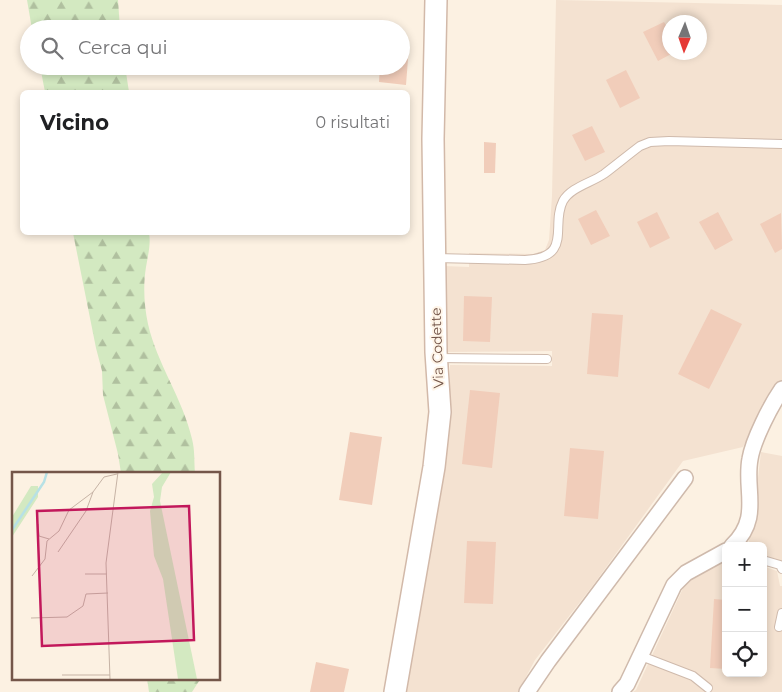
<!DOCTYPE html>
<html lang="it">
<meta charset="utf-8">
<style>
:root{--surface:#fff;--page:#f6f6f6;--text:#202124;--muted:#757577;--line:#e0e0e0}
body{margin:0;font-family:Montserrat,sans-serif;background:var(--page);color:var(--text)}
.controls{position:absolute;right:15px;bottom:15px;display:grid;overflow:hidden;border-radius:8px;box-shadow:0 2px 8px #0003}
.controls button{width:45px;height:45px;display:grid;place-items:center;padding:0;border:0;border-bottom:1px solid var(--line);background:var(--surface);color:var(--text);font:25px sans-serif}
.compass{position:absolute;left:662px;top:15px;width:45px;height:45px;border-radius:50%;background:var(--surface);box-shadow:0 2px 8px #0003;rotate:182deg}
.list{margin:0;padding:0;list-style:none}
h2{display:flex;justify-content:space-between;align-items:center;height:65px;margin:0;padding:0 20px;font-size:21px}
h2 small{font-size:16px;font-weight:400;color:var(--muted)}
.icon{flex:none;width:28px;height:28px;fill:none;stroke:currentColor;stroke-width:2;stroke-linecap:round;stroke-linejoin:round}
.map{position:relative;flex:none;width:782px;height:692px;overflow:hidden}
.search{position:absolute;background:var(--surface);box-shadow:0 2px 8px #0003;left:20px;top:20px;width:390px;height:55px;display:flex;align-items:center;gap:12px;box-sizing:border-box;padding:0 18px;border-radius:28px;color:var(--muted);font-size:19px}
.panel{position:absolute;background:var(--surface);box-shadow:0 2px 8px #0003;left:20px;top:90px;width:390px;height:145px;border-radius:8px}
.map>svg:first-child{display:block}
.residential{fill:#f4e2d1;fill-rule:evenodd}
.forest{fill:url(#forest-firs)}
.building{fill:#f1cdba}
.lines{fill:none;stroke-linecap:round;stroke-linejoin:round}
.lane-casing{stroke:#cfbaac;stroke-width:10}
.street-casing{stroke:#cfbaac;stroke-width:18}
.secondary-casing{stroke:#d2b9a9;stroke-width:24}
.lane{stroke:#fff;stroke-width:8}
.street{stroke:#fff;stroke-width:15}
.secondary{stroke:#fff;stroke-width:21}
.labels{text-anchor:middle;stroke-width:4;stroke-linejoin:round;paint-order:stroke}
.street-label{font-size:14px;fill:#745649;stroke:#fff5e8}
.inset-river{fill:none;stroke:#b7e1e5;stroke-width:2.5}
.inset-road{fill:none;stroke:#c6b3a5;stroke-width:1}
.view{fill:#c2185b;fill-opacity:0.15;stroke:#c2185b;stroke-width:2.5}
.inset-edge{fill:none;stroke:#745649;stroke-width:2.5}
</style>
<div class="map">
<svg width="782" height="692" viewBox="0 0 782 692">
<defs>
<pattern id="forest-firs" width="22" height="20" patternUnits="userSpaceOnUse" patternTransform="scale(1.25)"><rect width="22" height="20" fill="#d3e9c1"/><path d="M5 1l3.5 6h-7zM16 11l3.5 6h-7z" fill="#b0c09f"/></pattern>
</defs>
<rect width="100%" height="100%" fill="#fcf1e2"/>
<g class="residential">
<path d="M556,0L782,5V380L770,391L743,447L683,461L594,584L535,660L518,692H403L449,429L450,365L552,366V351L444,352V266L469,267V253L533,254L545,250L549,240L552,196ZM670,22H700V52H670Z"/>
<polygon points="761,452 782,456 782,564 763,554 763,546 748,545 753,521"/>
<polygon points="726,560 726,673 763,673 763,566 777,571 780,586 782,586 782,692 633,692 636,690 685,584"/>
</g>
<g class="forest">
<polygon points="27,0 118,0 120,29 32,29"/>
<polygon points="40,66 125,66 129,92 45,92"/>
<path d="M73,233H149C151,244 148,255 146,267C143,285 144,306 148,324C157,364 183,399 192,439C195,450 194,462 195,473H121L118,454L103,395L102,371L96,348Z"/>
<polygon points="147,678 201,678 192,692 149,692"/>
</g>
<g class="building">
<polygon points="664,22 670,32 670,52 675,52 658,61 643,32"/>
<polygon points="401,45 409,46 406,85 379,82 380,66 401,66"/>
<polygon points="626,70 640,98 620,108 606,80"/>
<polygon points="592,126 605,152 585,161 572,135"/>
<polygon points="484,142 496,143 495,173 484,173"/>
<polygon points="596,210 610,236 591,245 578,219"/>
<polygon points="657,212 670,238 650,248 637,222"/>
<polygon points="718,212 733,240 715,250 699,222"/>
<polygon points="781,213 782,249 775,253 760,224"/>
<polygon points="464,296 492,297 490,342 463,341"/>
<polygon points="711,309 742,324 709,389 678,374"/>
<polygon points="592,313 623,315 618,377 587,374"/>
<polygon points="470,390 500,393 492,468 462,464"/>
<polygon points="350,432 382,437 372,505 339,500"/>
<polygon points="570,448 604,451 598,519 564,516"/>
<polygon points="467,541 496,542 493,604 464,603"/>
<polygon points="714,599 726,600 726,669 710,668"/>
<polygon points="316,662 349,669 344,692 310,692"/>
</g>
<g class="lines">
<defs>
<g id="lane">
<path d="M436,258L525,260C574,257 550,226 563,201C571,187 591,183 604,174C616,165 628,155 640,146L650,142L669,141L782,144"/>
<polyline points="437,358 547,359"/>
<polyline points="763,560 780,565 782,569"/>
<polyline points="779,627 782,613"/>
<polyline points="641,656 693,676 708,688"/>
</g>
<g id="street">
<path d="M732,546C762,518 744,490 750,459C753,440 771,405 782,389"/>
<polyline points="527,692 548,661 685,478"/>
<polyline points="620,692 627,684 674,585 686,573 726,551"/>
</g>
<polyline id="secondary" points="395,692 434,467 440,412 436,352 433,139 436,0"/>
</defs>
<use href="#lane" class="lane-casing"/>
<use href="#street" class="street-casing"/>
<use href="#secondary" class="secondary-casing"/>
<use href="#lane" class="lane"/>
<use href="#street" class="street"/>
<use href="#secondary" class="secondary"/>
</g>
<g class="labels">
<g class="street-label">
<text transform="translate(437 348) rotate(-92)" y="5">Via Codette</text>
</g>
</g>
<g transform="translate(12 472)">
<rect width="208" height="208" fill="#fcf1e2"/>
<path d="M151,0H159L150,15L148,29L185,207H166L151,107L142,84L138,39L142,25L140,12ZM19,14H26V25L0,65V45Z" fill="#d3e9c1"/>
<path class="inset-river" d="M0,58L32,10L35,0"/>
<path class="inset-road" d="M26,52L27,64L37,67M46,80L74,39L81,20M73,102H95M20,104L33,87L35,69L47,59L57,38L81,20L92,5L105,2M19,146L55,145L71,134L74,122L96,121M50,203H98M98,207L94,91L106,0"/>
<path class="view" d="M177,34L182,168L30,174L25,39Z"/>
<rect width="208" height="208" class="inset-edge"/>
</g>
</svg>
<div class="controls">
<button>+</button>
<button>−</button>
<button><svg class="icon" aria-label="locate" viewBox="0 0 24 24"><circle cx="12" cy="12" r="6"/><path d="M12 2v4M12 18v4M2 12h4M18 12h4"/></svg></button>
</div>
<svg class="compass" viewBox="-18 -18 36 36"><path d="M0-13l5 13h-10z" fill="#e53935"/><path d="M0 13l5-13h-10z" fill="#757577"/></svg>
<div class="search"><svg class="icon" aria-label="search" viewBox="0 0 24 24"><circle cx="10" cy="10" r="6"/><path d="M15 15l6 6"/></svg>Cerca qui</div>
<section class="panel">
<h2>Vicino<small>0 risultati</small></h2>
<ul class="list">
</ul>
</section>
</div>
